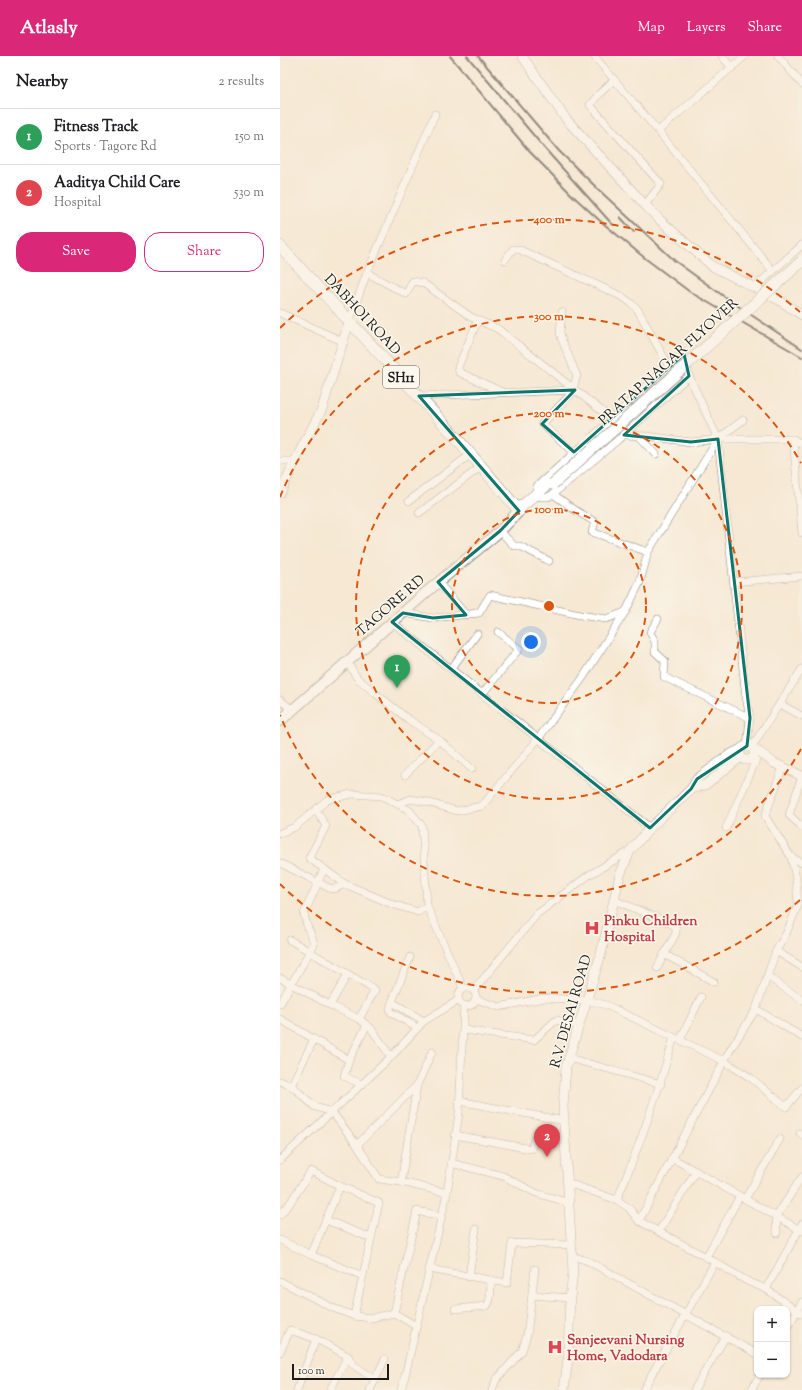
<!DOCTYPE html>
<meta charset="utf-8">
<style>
:root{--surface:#fff;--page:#f6f6f6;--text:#202124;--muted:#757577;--line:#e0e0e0;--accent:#db2777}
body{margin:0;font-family:"Sorts Mill Goudy",serif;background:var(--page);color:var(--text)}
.controls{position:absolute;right:12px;bottom:12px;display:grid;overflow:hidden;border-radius:8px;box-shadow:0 1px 3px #0004}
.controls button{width:36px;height:36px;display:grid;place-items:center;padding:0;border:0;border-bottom:1px solid var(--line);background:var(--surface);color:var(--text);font:20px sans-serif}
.scale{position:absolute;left:12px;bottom:10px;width:97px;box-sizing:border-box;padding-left:4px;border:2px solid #1c1c1c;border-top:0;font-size:11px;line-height:14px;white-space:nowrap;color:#1c1c1c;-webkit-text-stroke:3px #fbf7ec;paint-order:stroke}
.you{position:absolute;left:251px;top:586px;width:14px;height:14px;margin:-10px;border:3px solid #fff;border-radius:50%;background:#1a73e8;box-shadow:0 0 0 6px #1a73e833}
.badge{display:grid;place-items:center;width:26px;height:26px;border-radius:50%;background:var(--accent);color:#fff;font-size:13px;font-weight:700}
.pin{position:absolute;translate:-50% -33px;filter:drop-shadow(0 1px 2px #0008)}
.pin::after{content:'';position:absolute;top:21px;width:14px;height:12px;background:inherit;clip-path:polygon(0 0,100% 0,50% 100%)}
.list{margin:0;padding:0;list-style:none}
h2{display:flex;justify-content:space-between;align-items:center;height:52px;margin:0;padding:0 16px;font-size:17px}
h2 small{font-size:13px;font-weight:400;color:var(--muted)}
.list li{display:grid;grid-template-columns:26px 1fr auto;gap:12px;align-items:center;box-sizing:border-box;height:56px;padding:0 16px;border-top:1px solid var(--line)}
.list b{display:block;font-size:15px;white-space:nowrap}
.list p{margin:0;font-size:13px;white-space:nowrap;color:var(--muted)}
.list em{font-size:13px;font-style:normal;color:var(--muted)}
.actions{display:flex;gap:8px;padding:12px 16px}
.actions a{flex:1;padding:9px 0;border:1px solid var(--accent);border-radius:16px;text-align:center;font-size:14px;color:var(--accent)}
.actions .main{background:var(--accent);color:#fff}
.map{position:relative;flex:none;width:522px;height:1334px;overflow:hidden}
header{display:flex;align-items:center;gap:24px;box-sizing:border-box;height:56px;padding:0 20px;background:var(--accent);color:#fff}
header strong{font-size:19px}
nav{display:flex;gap:22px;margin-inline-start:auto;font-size:14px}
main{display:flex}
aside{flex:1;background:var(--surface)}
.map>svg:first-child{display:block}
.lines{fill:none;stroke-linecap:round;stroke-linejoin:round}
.minor-casing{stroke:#898278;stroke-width:8}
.tertiary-casing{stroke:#898278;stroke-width:10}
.secondary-casing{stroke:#898278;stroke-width:12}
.primary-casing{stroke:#898278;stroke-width:12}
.minor{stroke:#fff;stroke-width:7}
.tertiary{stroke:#fff;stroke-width:9}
.secondary{stroke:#fff;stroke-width:10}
.primary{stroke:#fff;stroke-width:11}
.rail{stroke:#1c1c1c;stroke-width:2}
.primary-bridge-casing{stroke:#898278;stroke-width:12;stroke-linecap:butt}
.primary-bridge{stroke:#fff;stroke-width:11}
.marked{fill:none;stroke:#0f766e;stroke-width:3;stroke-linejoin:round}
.ring{fill:none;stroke:#de560d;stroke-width:2;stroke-dasharray:7 5}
.labels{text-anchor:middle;stroke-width:3;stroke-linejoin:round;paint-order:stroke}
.shield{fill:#fbf7ec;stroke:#5f5e5a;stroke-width:1}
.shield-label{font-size:13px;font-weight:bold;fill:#1c1c1c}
.street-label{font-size:14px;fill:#1c1c1c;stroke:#fbf7ec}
.health-label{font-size:14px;font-weight:bold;fill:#be3a42;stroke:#fbf7ec;text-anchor:start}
.centre{fill:#de560d;stroke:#fbf7ec;stroke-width:2}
.ring-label{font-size:12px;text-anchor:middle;font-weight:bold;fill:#de560d;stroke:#fbf7ec;stroke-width:3;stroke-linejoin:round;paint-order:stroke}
</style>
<header>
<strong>Atlasly</strong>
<nav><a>Map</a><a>Layers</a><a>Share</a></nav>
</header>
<main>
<aside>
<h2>Nearby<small>2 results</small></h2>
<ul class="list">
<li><span class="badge" style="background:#2e9e5b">1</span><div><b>Fitness Track</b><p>Sports · Tagore Rd</p></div><em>150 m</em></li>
<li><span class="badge" style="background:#e0444e">2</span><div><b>Aaditya Child Care</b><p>Hospital</p></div><em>530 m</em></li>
</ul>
<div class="actions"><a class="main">Save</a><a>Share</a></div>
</aside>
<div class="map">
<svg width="522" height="1334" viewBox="0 0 522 1334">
<rect width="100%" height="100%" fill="#fbf7ec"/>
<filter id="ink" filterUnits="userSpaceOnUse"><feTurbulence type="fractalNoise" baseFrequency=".025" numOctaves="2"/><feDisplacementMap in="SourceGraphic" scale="8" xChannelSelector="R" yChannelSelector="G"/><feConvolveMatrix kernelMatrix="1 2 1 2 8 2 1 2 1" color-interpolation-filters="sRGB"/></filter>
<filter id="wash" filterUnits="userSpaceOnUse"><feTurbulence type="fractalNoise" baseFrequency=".012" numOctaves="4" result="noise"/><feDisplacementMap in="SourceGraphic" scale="16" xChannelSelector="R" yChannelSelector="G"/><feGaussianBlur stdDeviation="0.9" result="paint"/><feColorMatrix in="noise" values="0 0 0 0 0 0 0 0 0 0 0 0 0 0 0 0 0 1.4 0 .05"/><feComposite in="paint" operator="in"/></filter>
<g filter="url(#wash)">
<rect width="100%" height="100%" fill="#f6e8d3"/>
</g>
<g filter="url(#ink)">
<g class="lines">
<defs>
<g id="minor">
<polyline points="314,0 378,75 493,215"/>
<polyline points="442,0 452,12"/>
<polyline points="498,0 522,28"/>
<polyline points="334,24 318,39 310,49 381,128 365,149"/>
<polyline points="378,75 465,0"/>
<polyline points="225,204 233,193 238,193 341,240 351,247 358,254 389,311"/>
<polyline points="87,217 126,238 133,225 143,227 191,261 218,273 295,334 262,368 294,396"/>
<polyline points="474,232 522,189"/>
<polyline points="282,256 280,277 282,284 297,320 293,332"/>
<polyline points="0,257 62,285"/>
<polyline points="198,264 178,311 179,316 222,336"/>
<polyline points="69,266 87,217 155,58"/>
<polyline points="139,340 295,334 332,363"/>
<polyline points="344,379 367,380 411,386 438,383 513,383 522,388"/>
<polyline points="359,380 376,398"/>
<polyline points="513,383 522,477"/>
<polyline points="0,405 15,405"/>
<polyline points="273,438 295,454 315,466 312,476 368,496"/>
<polyline points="255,439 257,430 332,363 375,322 404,298 409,320 438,383 466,641 470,662 467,690"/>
<polyline points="261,441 268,441 273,438 339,383 409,320"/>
<polyline points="129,445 191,398"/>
<polyline points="139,457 202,410"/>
<polyline points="220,475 234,490 240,490 269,505"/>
<polyline points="158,526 186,559"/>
<polyline points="454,526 522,520"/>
<polyline points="122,557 123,557 153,562 199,557 210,539 300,559 326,563 345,556"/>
<polyline points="378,563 370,576 375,586 375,596 385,605 384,621 470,662"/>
<polyline points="112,566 370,772"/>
<polyline points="67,605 77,622 95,637 128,663 159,684 125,719"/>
<polyline points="171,613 197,578"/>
<polyline points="202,638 239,593 218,576"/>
<polyline points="0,644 13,654"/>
<polyline points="500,648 522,660"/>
<polyline points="159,684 192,713"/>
<polyline points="471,692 522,613"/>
<polyline points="522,720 509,759 522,771"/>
<polyline points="117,748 131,743 147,746 177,755 202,750 258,683 302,623 347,553 360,526 368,496 438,383 463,364"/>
<polyline points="36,754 46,770 29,802 65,828 112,848 138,856 147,850"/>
<polyline points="446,772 476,704"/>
<polyline points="0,777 15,771 47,744 71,738 102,740 129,754 142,770 147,850 183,932"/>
<polyline points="511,801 522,807"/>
<polyline points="0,807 49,832 54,833 65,828"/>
<polyline points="334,844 392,868 396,872 396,877 377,912"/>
<polyline points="10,884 95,934 79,963"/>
<polyline points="496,895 522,911"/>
<polyline points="384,898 434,926"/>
<polyline points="130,901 112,946 144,965"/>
<polyline points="487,920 522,944"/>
<polyline points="0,922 50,949 79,963 91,972 111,1001"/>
<circle cx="187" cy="941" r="9"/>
<polyline points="194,934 257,858 309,819 350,795"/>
<polyline points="196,943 219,951 264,942 307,944 326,949 444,1005 471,1022 506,1051 522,1032"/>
<polyline points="112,946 110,952 111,956 137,972"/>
<polyline points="0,948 34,888 32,881 27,870 24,858 44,813"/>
<polyline points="50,949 68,918"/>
<polyline points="476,953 522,981"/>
<polyline points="0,963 69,1004 64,1020 81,1028"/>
<polyline points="184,974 254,984 276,964 299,969"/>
<polyline points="400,984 421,941"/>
<polyline points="289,1002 381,1028"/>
<polyline points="69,1004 87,969"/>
<polyline points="0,1025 13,1031 35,1051 52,1056 77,1089 99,1123 121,1126 167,1137"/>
<polyline points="11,1030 34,983"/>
<polyline points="179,1045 285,1065"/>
<polyline points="520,1077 522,1079"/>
<polyline points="175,1079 251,1093 256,1080 285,1082"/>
<polyline points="77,1089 137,1029 152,996"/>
<polyline points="392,1102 522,1175"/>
<polyline points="0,1104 111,1001 144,965 179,944"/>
<polyline points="171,1107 223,1120 256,1137 283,1145 289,1149"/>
<polyline points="121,1126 137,1029"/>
<polyline points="288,1127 337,1144 349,1152 359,1165 426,1201 467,1225 486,1233 522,1258"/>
<polyline points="465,1143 500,1083"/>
<path d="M337,1144C359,1091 378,1037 394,981"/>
<polyline points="0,1159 10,1147 31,1115 60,1130 99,1147 74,1260 53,1252 0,1225"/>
<polyline points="46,1164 91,1182"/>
<polyline points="359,1165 449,996 476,953 496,895 506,878 518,849 516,822 511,801 485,760 503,711"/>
<polyline points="379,1175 416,1115"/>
<polyline points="497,1177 496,1161 522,1121"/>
<polyline points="0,1184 31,1199 83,1220"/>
<polyline points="31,1199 60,1130"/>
<polyline points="292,1200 308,1205 477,1298"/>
<polyline points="426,1201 460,1140"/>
<polyline points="149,1213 227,1227 232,1187 291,1189"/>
<polyline points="189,1221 196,1173"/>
<polyline points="486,1233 522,1168"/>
<polyline points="252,1239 290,1242"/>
<path d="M175,1253L207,1250C212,1244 210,1232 211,1224"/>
<polyline points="74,1260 91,1262 114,1257"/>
<polyline points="136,1270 114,1257 137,1155 161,1160"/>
<polyline points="507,1272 522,1246"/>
<polyline points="0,1296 10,1274 36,1283 68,1300 72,1308 96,1324"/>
<polyline points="17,1334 36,1283"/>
<polyline points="50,1334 68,1300"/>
<polyline points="90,1334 105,1303"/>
<polyline points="121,1334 125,1320 167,1137 179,1057 184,949"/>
<polyline points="212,1334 216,1324 242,1295 247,1279 255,1213"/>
<polyline points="363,1334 435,1206"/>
<polyline points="414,1334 446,1280"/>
<polyline points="471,1334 480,1319"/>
</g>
<g id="tertiary">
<polyline points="242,0 286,63 365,149 380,164 432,210 497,243 522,259"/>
<polyline points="0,437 20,395 42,353 69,266"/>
<circle cx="467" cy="697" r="7"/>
<polyline points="473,694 479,696 494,707 522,720"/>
<polyline points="411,733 425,729 461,701"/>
<polyline points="284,1334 288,1303 290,1242 293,1216 283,1051 286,1011 321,898 340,819 350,795 370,772 411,733 417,723 449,699 461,693"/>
</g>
<polyline id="secondary" points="0,665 149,534 220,475 239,455"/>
<g id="primary">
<path d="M0,190C80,278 163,363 239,455"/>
<polyline points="239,455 242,450 268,428 273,428"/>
</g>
</defs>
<use href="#minor" class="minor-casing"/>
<use href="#tertiary" class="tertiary-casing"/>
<use href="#secondary" class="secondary-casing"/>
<use href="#primary" class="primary-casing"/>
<use href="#minor" class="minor"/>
<use href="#tertiary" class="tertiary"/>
<use href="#secondary" class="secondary"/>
<use href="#primary" class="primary"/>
<g class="rail">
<polyline points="170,0 250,96 293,140 318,163 366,203 410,236 522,301"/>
<polyline points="187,0 266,94 332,168"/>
<polyline points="198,0 279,95 320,135 395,205 449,244 522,293"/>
<polyline points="340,161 354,176"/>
</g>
<defs>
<polyline id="primary-bridge" points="273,428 522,205"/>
</defs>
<use href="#primary-bridge" class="primary-bridge-casing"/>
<use href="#primary-bridge" class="primary-bridge"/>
</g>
</g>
<path d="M0 0H522V1334H0ZM404,298L409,320L344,379L411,386L438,383L470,662L467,690L417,723L411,733L370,772L112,566L123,557L153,562L186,559L158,526L220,475L239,455L139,340L295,334L262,368L294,396Z" fill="#f6e8d3" fill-opacity=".55" fill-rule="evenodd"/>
<path class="marked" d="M404,298L409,320L344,379L411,386L438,383L470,662L467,690L417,723L411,733L370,772L112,566L123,557L153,562L186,559L158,526L220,475L239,455L139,340L295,334L262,368L294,396Z"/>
<g class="ring">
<circle cx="269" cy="550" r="97"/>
<circle cx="269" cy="550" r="193"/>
<path d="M521 693A290 290 0 0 1 0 659M0 441A290 290 0 0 1 521 407"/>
<path d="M520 844A387 387 0 0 1 0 828M0 272A387 387 0 0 1 520 256"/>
</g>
<defs>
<symbol id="hospital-bare" viewBox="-9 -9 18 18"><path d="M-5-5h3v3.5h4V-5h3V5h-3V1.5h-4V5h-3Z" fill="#e0444e" stroke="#fbf7ec" stroke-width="2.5" paint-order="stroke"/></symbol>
</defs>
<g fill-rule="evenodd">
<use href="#hospital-bare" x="301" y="861" width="22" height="22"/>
<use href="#hospital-bare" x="264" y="1280" width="22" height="22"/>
</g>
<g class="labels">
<rect class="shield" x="103" y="310" width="36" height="22" rx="3"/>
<g class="shield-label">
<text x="121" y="326">SH11</text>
</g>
<g class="street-label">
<text transform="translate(83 258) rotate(47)" y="5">DABHOI ROAD</text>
<text transform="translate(388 305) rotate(-42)" y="5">PRATAP NAGAR FLYOVER</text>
<text transform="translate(110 549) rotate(-41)" y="5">TAGORE RD</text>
<text transform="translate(290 955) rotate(-74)" y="5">R.V. DESAI ROAD</text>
</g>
<g class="health-label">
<text x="324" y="869">Pinku Children<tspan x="324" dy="16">Hospital</tspan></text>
<text x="287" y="1288">Sanjeevani Nursing<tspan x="287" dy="16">Home, Vadodara</tspan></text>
</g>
</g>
<circle cx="269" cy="550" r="6" class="centre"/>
<g class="ring-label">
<text x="269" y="167">400 m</text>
<text x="269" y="264">300 m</text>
<text x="269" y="361">200 m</text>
<text x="269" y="457">100 m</text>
</g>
</svg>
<div class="controls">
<button>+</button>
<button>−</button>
</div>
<div class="scale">100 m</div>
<div class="you"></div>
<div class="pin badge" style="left:117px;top:632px;background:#2e9e5b">1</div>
<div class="pin badge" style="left:267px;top:1101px;background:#e0444e">2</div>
</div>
</main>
